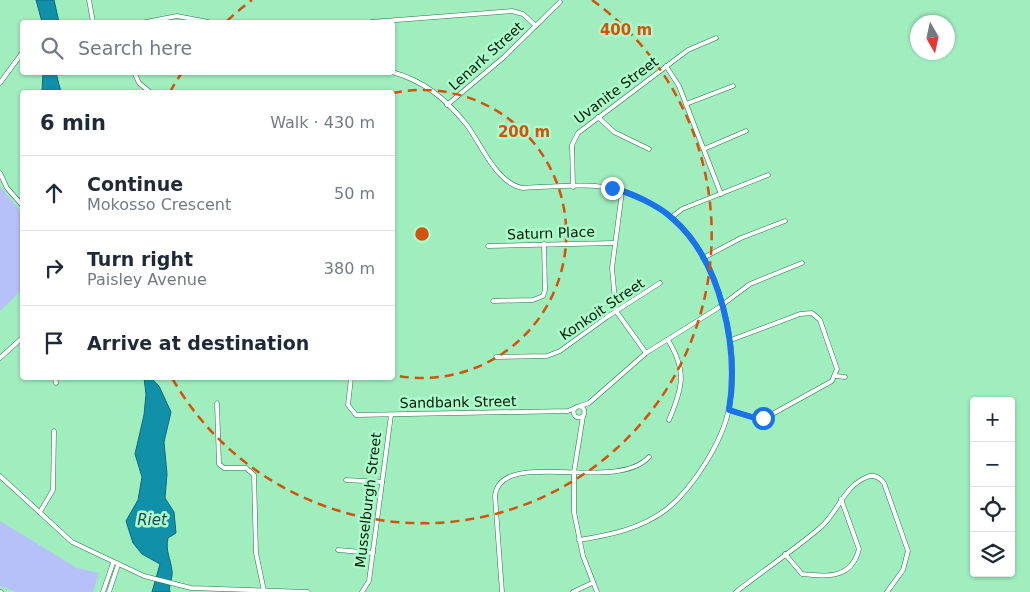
<!DOCTYPE html>
<meta charset="utf-8">
<style>
:root{--surface:#fff;--page:#f2f2f3;--text:#1f2937;--muted:#747a83;--line:#e0e1e3}
body{margin:0;font-family:"DejaVu Sans",sans-serif;background:var(--page);color:var(--text)}
.controls{position:absolute;right:15px;bottom:15px;display:grid;overflow:hidden;border-radius:5px;box-shadow:0 1px 4px #0004}
.controls button{width:45px;height:45px;display:grid;place-items:center;padding:0;border:0;border-bottom:1px solid var(--line);background:var(--surface);color:var(--text);font:25px sans-serif}
.compass{position:absolute;left:910px;top:15px;width:45px;height:45px;border-radius:50%;background:var(--surface);box-shadow:0 1px 4px #0004;rotate:171deg}
.stop{position:absolute;width:15px;height:15px;margin:-11px;border:4px solid #1a73e8;border-radius:50%;background:#fff}
.stop.end{background:#1a73e8;border-color:#fff;box-shadow:0 1px 5px #0008}
.list{margin:0;padding:0;list-style:none}
h2{display:flex;justify-content:space-between;align-items:center;height:65px;margin:0;padding:0 20px;font-size:21px}
h2 small{font-size:16px;font-weight:400;color:var(--muted)}
.list li{display:grid;grid-template-columns:32px 1fr auto;gap:15px;align-items:center;box-sizing:border-box;height:75px;padding:0 20px;border-top:1px solid var(--line)}
.list b{display:block;font-size:19px;white-space:nowrap}
.list p{margin:0;font-size:16px;white-space:nowrap;color:var(--muted)}
.list em{font-size:16px;font-style:normal;color:var(--muted)}
.icon{flex:none;width:28px;height:28px;fill:none;stroke:currentColor;stroke-width:2;stroke-linecap:round;stroke-linejoin:round}
.map{position:relative;flex:none;width:1030px;height:592px;overflow:hidden}
.search{position:absolute;background:var(--surface);box-shadow:0 1px 4px #0004;left:20px;top:20px;width:375px;height:55px;display:flex;align-items:center;gap:12px;box-sizing:border-box;padding:0 18px;border-radius:5px;color:var(--muted);font-size:19px}
.panel{position:absolute;background:var(--surface);box-shadow:0 1px 4px #0004;left:20px;top:90px;width:375px;height:290px;border-radius:5px}
.map>svg:first-child{display:block}
.green{fill:#b7c1f9}
.water{fill:#1190a9;stroke:#0c6c79}
.lines{fill:none;stroke-linecap:round;stroke-linejoin:round}
.minor-casing{stroke:#26744b;stroke-width:5}
.minor{stroke:#fff;stroke-width:4}
.route{stroke:#1a73e8;stroke-width:6}
.ring{fill:none;stroke:#d1530c;stroke-width:2.5;stroke-dasharray:9 6}
.labels{text-anchor:middle;stroke-width:5;stroke-linejoin:round;paint-order:stroke}
.street-label{font-size:14px;fill:#001909;stroke:#adfaca}
.water-label{font-size:15px;font-style:italic;fill:#1c4b57;stroke:#adfaca}
.centre{fill:#d1530c;stroke:#adfaca;stroke-width:2.5}
.ring-label{font-size:15px;text-anchor:middle;font-weight:bold;fill:#d1530c;stroke:#adfaca;stroke-width:5;stroke-linejoin:round;paint-order:stroke}
</style>
<div class="map">
<svg width="1030" height="592" viewBox="0 0 1030 592">
<rect width="100%" height="100%" fill="#a0edbe"/>
<g class="green">
<polygon points="0,186 22,213 22,290 0,311"/>
<polygon points="0,521 77,568 99,573 93,592 16,592 0,586"/>
</g>
<g class="water">
<polygon points="36,0 54,0 59,22 42,22"/>
<polygon points="43,72 56,73 61,92 42,92"/>
<path d="M144,378H151L159,386L171,412L164,442L167,474L165,498L174,512L176,533L168,538C165,551 171,559 172,571C173,579 168,585 170,592H152L160,564L142,554L133,543L126,521L138,500L142,477L135,454L144,415L146,394Z"/>
</g>
<g class="lines">
<defs>
<g id="minor">
<polyline points="89,0 93,22"/>
<polyline points="146,22 177,16 208,22"/>
<polyline points="371,22 512,11 523,14 536,26"/>
<polyline points="666,66 679,86 721,194"/>
<polyline points="134,72 139,83 150,92"/>
<path d="M392,72C424,81 445,98 466,124C481,143 496,184 523,188C548,187 595,182 617,190C635,196 659,206 674,219C720,262 741,348 729,408C723,441 693,488 667,509C641,529 610,535 579,540"/>
<polyline points="0,83 22,53"/>
<polyline points="686,104 733,86"/>
<polyline points="447,105 504,57 560,2"/>
<polyline points="598,117 614,132 649,149"/>
<polyline points="704,149 746,131"/>
<polyline points="0,173 7,188 22,205"/>
<polyline points="573,187 572,145 578,133 688,50 716,38"/>
<polyline points="622,192 612,268 616,311 646,353"/>
<polyline points="672,217 682,209 768,175"/>
<polyline points="488,246 614,243"/>
<polyline points="703,258 741,238 785,221"/>
<polyline points="493,301 533,300 543,296 545,290 544,244"/>
<path d="M668,340C687,371 683,387 669,420"/>
<polyline points="496,357 547,356 560,351 607,317 660,283"/>
<polyline points="0,358 22,338"/>
<polyline points="836,376 845,377"/>
<polyline points="55,378 56,383"/>
<polyline points="351,378 348,405 356,415 568,411 575,408"/>
<polyline points="217,403 219,464 224,468 246,468 254,475 256,553 264,591"/>
<polyline points="580,406 589,403 646,353 718,308 750,284 802,263"/>
<circle cx="579" cy="412" r="5.5"/>
<polyline points="729,410 755,418 767,417 832,381 837,369 820,320 812,313 800,314 731,340"/>
<polyline points="583,416 574,472 574,512 583,556 597,592"/>
<polyline points="0,476 72,542 144,576 191,588 308,592"/>
<polyline points="346,480 382,482"/>
<polyline points="40,512 53,490 54,431"/>
<polyline points="338,550 373,553"/>
<path d="M785,554L802,574C826,577 852,579 859,549L841,499"/>
<polyline points="0,592 1,592"/>
<polyline points="103,592 113,563"/>
<polyline points="109,592 118,565"/>
<polyline points="362,592 369,581 391,415"/>
<path d="M502,592L495,496C500,447 615,494 649,457"/>
<polyline points="573,592 592,583"/>
<path d="M736,592C764,570 794,550 821,527C838,512 844,486 867,477C874,474 880,478 884,483L908,551L903,570L887,592"/>
</g>
</defs>
<use href="#minor" class="minor-casing"/>
<use href="#minor" class="minor"/>
</g>
<g class="lines">
<path class="route" d="M612,188C632,193 658,205 673,219C722,262 739,349 729,410L755,418H763"/>
</g>
<g class="ring">
<path d="M393 93A144 144 0 1 1 393 375"/>
<path d="M170 92A289 289 0 0 1 181 74M227 21A289 289 0 0 1 252 0M592 0A289 289 0 1 1 172 378"/>
</g>
<g class="labels">
<g class="street-label">
<text transform="translate(486 56) rotate(-42)" y="5">Lenark Street</text>
<text transform="translate(616 90) rotate(-37)" y="5">Uvanite Street</text>
<text transform="translate(551 233) rotate(-2)" y="5">Saturn Place</text>
<text transform="translate(602 309) rotate(-34)" y="5">Konkoit Street</text>
<text transform="translate(458 402) rotate(-1)" y="5">Sandbank Street</text>
<text transform="translate(368 500) rotate(-83)" y="5">Musselburgh Street</text>
</g>
<g class="water-label">
<text x="152" y="525">Riet</text>
</g>
</g>
<circle cx="422" cy="234" r="8" class="centre"/>
<g class="ring-label">
<text x="626" y="35">400 m</text>
<text x="524" y="137">200 m</text>
</g>
</svg>
<div class="controls">
<button>+</button>
<button>−</button>
<button><svg class="icon" aria-label="locate" viewBox="0 0 24 24"><circle cx="12" cy="12" r="6"/><path d="M12 2v4M12 18v4M2 12h4M18 12h4"/></svg></button>
<button><svg class="icon" aria-label="layers" viewBox="0 0 24 24"><path d="M12 4l9 5-9 5-9-5zM3 14l9 5 9-5"/></svg></button>
</div>
<svg class="compass" viewBox="-18 -18 36 36"><path d="M0-13l5 13h-10z" fill="#e53935"/><path d="M0 13l5-13h-10z" fill="#747a83"/></svg>
<div class="stop" style="left:763px;top:418px"></div>
<div class="stop end" style="left:612px;top:188px"></div>
<div class="search"><svg class="icon" aria-label="search" viewBox="0 0 24 24"><circle cx="10" cy="10" r="6"/><path d="M15 15l6 6"/></svg>Search here</div>
<section class="panel">
<h2>6 min<small>Walk · 430 m</small></h2>
<ul class="list">
<li><svg class="icon" aria-label="ahead" viewBox="0 0 24 24"><path d="M12 20V5M6 11l6-6 6 6"/></svg><div><b>Continue</b><p>Mokosso Crescent</p></div><em>50 m</em></li>
<li><svg class="icon" aria-label="right" viewBox="0 0 24 24"><path d="M7 20v-9h11M14 6l5 5-5 5"/></svg><div><b>Turn right</b><p>Paisley Avenue</p></div><em>380 m</em></li>
<li><svg class="icon" aria-label="arrive" viewBox="0 0 24 24"><path d="M6 21V4h12l-3 4 3 4H6"/></svg><div><b>Arrive at destination</b></div></li>
</ul>
</section>
</div>
